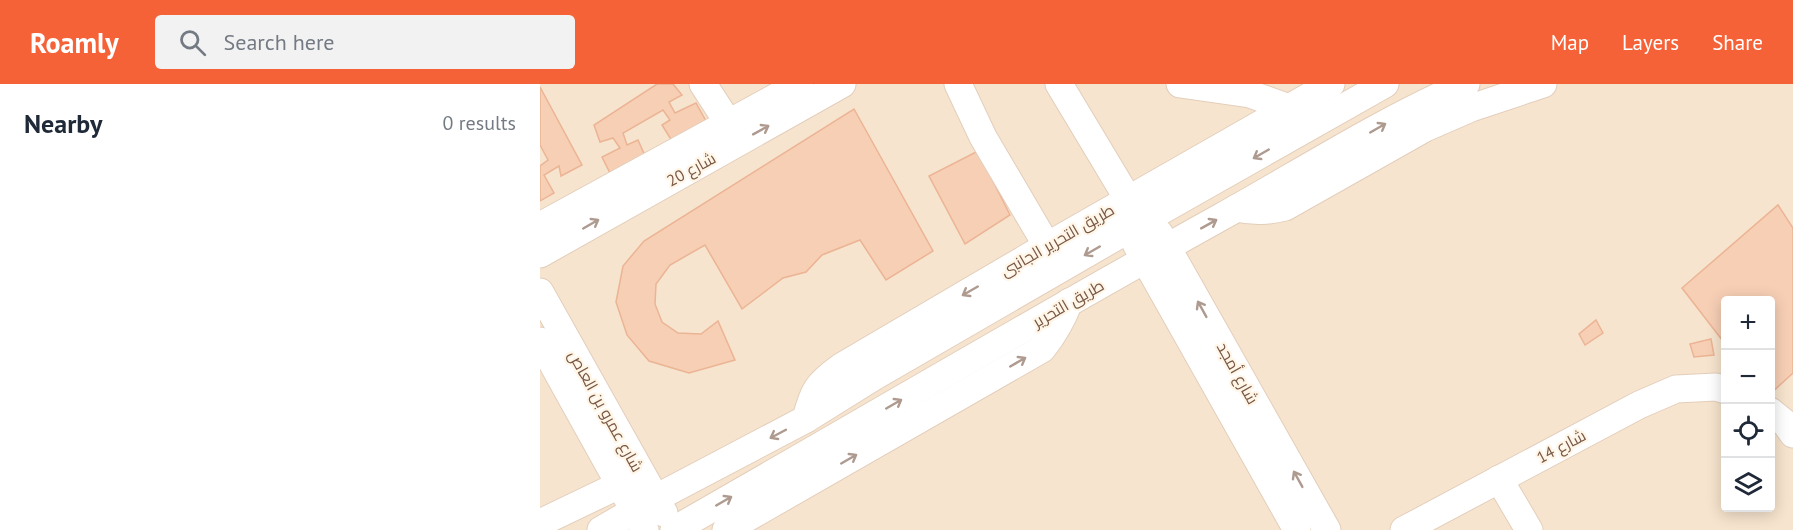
<!DOCTYPE html>
<meta charset="utf-8">
<style>
:root{--surface:#fff;--page:#f2f2f3;--text:#1f2937;--muted:#747a83;--line:#e0e1e3;--accent:#f56238}
body{margin:0;font-family:"PT Sans",Cairo,sans-serif;background:var(--page);color:var(--text)}
.controls{position:absolute;right:18px;bottom:18px;display:grid;overflow:hidden;border-radius:6px;box-shadow:0 3px 15px #0003}
.controls button{width:54px;height:54px;display:grid;place-items:center;padding:0;border:0;border-bottom:2px solid var(--line);background:var(--surface);color:var(--text);font:30px sans-serif}
.list{margin:0;padding:0;list-style:none}
h2{display:flex;justify-content:space-between;align-items:center;height:78px;margin:0;padding:0 24px;font-size:26px}
h2 small{font-size:20px;font-weight:400;color:var(--muted)}
.icon{flex:none;width:33px;height:33px;fill:none;stroke:currentColor;stroke-width:2;stroke-linecap:round;stroke-linejoin:round}
.map{position:relative;flex:none;width:1253px;height:446px;overflow:hidden}
header{display:flex;align-items:center;gap:36px;box-sizing:border-box;height:84px;padding:0 30px;background:var(--accent);color:#fff}
header strong{font-size:28px}
nav{display:flex;gap:33px;margin-inline-start:auto;font-size:21px}
.search{width:420px;height:54px;background:var(--page);display:flex;align-items:center;gap:15px;box-sizing:border-box;padding:0 21px;border-radius:6px;color:var(--muted);font-size:22px}
main{display:flex}
aside{flex:1;background:var(--surface)}
.map>svg:first-child{display:block}
.residential{fill:#f7e4ce;fill-rule:evenodd}
.building{fill:#f7cfb5;stroke:#ebb494;stroke-width:1.5}
.lines{fill:none;stroke-linecap:round;stroke-linejoin:round}
.minor-casing{stroke:#e3cebb;stroke-width:29}
.minor{stroke:#fff;stroke-width:27}
.oneway{stroke:#ae9a8f}
.labels{text-anchor:middle;stroke-width:4.5;stroke-linejoin:round;paint-order:stroke}
.street-label{font-size:16px;fill:#785745;stroke:#fff6e8}
</style>
<header>
<strong>Roamly</strong>
<div class="search"><svg class="icon" aria-label="search" viewBox="0 0 24 24"><circle cx="10" cy="10" r="6"/><path d="M15 15l6 6"/></svg>Search here</div>
<nav><a>Map</a><a>Layers</a><a>Share</a></nav>
</header>
<main>
<aside>
<h2>Nearby<small>0 results</small></h2>
<ul class="list">
</ul>
</aside>
<div class="map">
<svg width="1253" height="446" viewBox="0 0 1253 446">
<rect width="100%" height="100%" fill="#fef2e0"/>
<path class="residential" d="M0,0H1253V446H0ZM1186,216H1230V424H1186Z"/>
<g class="building">
<polygon points="117,0 133,0 142,11 129,18 135,29 156,19 166,37 132,57 122,41 130,36 123,26 83,49 87,61 98,56 106,74 73,95 62,73 80,64 73,54 60,58 54,41"/>
<polygon points="0,3 42,81 21,92 19,82 4,91 14,109 0,117 0,82 8,76 0,61"/>
<polygon points="314,25 393,167 346,196 320,156 282,171 266,188 243,194 202,225 165,161 130,181 116,200 115,220 122,238 138,249 161,250 178,237 195,276 149,289 109,277 87,251 76,218 83,182 104,157"/>
<polygon points="438,67 470,131 425,160 389,92"/>
<polygon points="1238,121 1253,144 1253,289 1230,310 1230,216 1186,216 1186,261 1142,204"/>
<polygon points="1056,236 1063,249 1045,261 1039,250"/>
<polygon points="1171,255 1174,271 1154,273 1150,260"/>
</g>
<g class="lines">
<defs>
<g id="minor">
<polyline points="163,0 189,40"/>
<polyline points="418,0 443,53 507,162"/>
<polyline points="519,0 588,115"/>
<polyline points="640,0 710,10 749,24 756,35"/>
<path d="M697,124C715,128 728,127 745,123L885,44L931,24L1003,0"/>
<polyline points="0,142 260,0"/>
<polyline points="619,149 787,446"/>
<polyline points="596,160 757,446"/>
<polyline points="0,170 302,0"/>
<polyline points="0,208 124,429"/>
<polyline points="0,257 105,446"/>
<polyline points="1230,327 1246,340 1253,350"/>
<path d="M266,335C273,307 277,300 301,283L507,162L791,0"/>
<polyline points="959,395 989,446"/>
<polyline points="0,439 98,392"/>
<polyline points="61,446 116,414 266,335 335,292 610,133 845,0"/>
<path d="M134,446C316,342 497,235 681,133C762,88 841,37 926,0"/>
<path d="M186,446L502,265C514,250 522,236 529,218"/>
<polyline points="864,446 1099,321 1136,305 1176,303 1186,306"/>
</g>
</defs>
<use href="#minor" class="minor-casing"/>
<use href="#minor" class="minor"/>
</g>
<defs><path id="oneway-shaft" d="M-6 0H5M1.5-3L5.5 0L1.5 3" fill="none" stroke-width="1.6" stroke-linecap="round" stroke-linejoin="round" transform="scale(1.5)"/></defs>
<g class="oneway">
<use href="#oneway-shaft" transform="translate(838 44) rotate(-30)"/>
<use href="#oneway-shaft" transform="translate(221 46) rotate(-29)"/>
<use href="#oneway-shaft" transform="translate(721 70) rotate(150)"/>
<use href="#oneway-shaft" transform="translate(51 140) rotate(-30)"/>
<use href="#oneway-shaft" transform="translate(669 140) rotate(-29)"/>
<use href="#oneway-shaft" transform="translate(552 167) rotate(150)"/>
<use href="#oneway-shaft" transform="translate(430 207) rotate(150)"/>
<use href="#oneway-shaft" transform="translate(662 225) rotate(-119)"/>
<use href="#oneway-shaft" transform="translate(478 278) rotate(-30)"/>
<use href="#oneway-shaft" transform="translate(354 320) rotate(-30)"/>
<use href="#oneway-shaft" transform="translate(238 350) rotate(152)"/>
<use href="#oneway-shaft" transform="translate(309 375) rotate(-30)"/>
<use href="#oneway-shaft" transform="translate(758 395) rotate(-119)"/>
<use href="#oneway-shaft" transform="translate(184 417) rotate(-30)"/>
</g>
<g class="labels">
<g class="street-label">
<text transform="translate(151 85) rotate(-29)" y="6">شارع 20</text>
<text transform="translate(517 156) rotate(-30)" y="6">طريق التحرير الجانبى</text>
<text transform="translate(528 219) rotate(-30)" y="6">طريق التحرير</text>
<text transform="translate(698 289) rotate(61)" y="6">شارع أمجد</text>
<text transform="translate(66 327) rotate(61)" y="6">شارع عمرو بن العاص</text>
<text transform="translate(1021 362) rotate(-28)" y="6">شارع 14</text>
</g>
</g>
</svg>
<div class="controls">
<button>+</button>
<button>−</button>
<button><svg class="icon" aria-label="locate" viewBox="0 0 24 24"><circle cx="12" cy="12" r="6"/><path d="M12 2v4M12 18v4M2 12h4M18 12h4"/></svg></button>
<button><svg class="icon" aria-label="layers" viewBox="0 0 24 24"><path d="M12 4l9 5-9 5-9-5zM3 14l9 5 9-5"/></svg></button>
</div>
</div>
</main>
